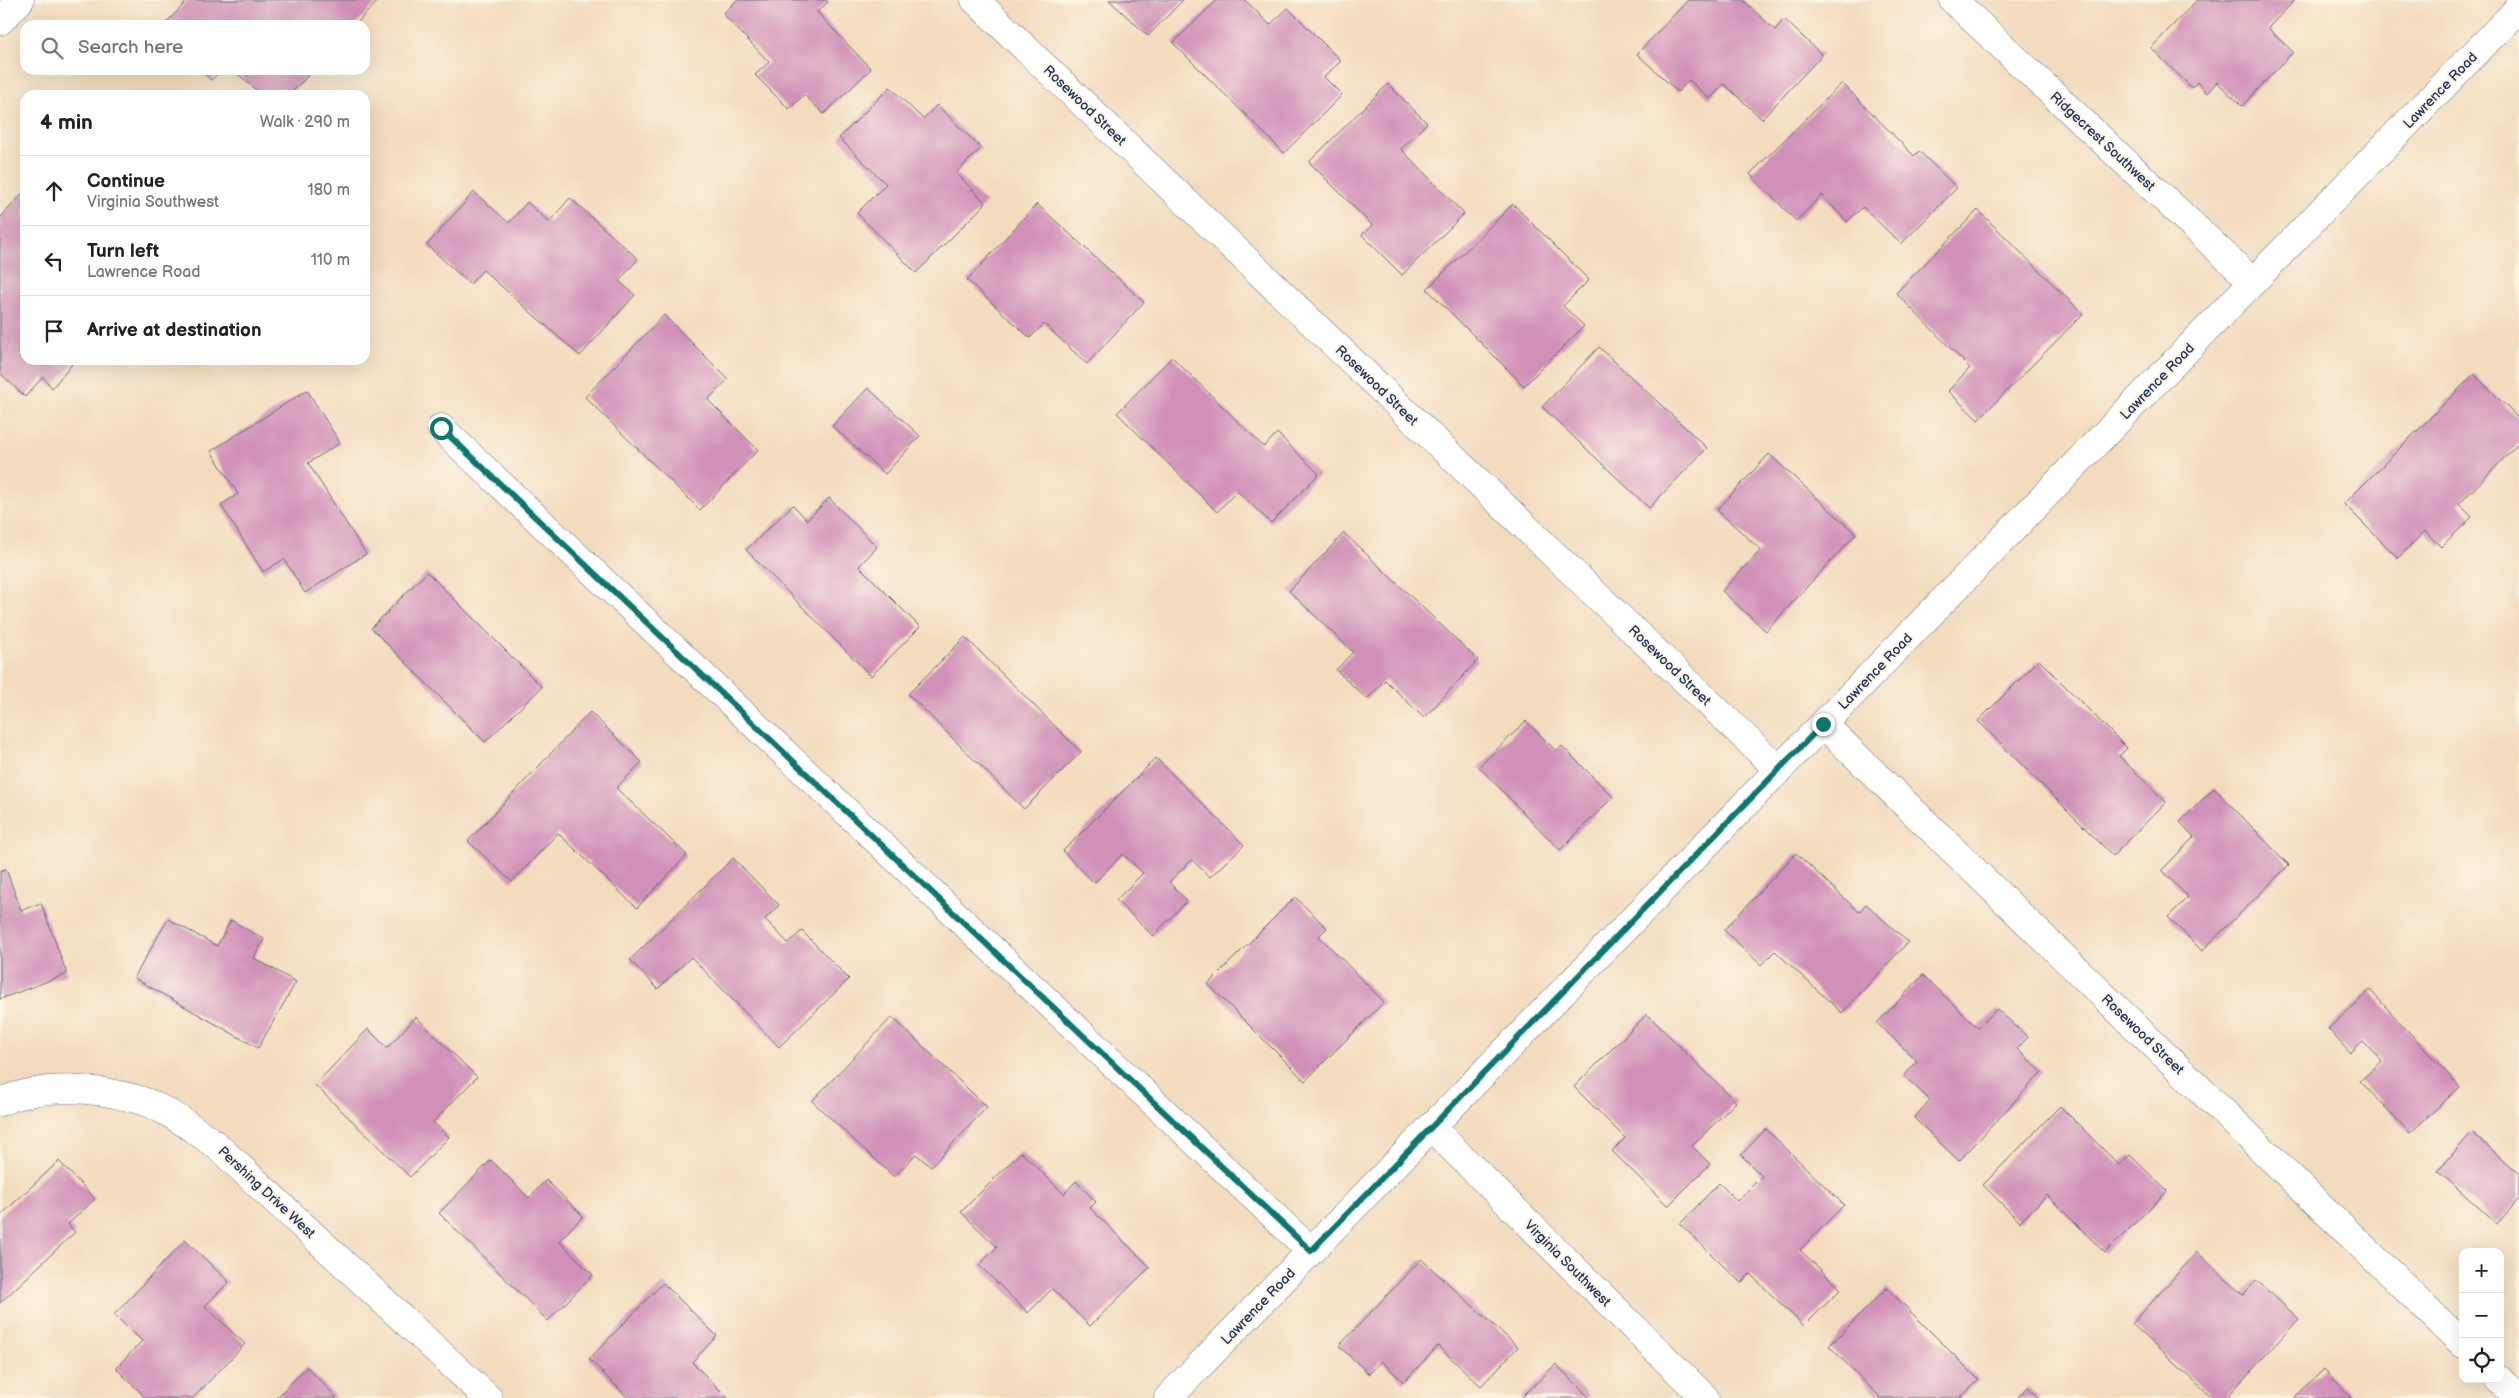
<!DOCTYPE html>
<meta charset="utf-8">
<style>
:root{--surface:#fff;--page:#f6f6f6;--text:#222;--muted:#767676;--line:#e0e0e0}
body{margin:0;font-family:"Balsamiq Sans",sans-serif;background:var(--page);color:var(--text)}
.controls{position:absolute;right:15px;bottom:15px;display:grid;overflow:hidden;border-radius:10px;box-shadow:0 5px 20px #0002}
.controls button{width:45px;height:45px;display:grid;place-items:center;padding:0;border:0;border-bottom:1px solid var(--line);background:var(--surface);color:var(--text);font:25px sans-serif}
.stop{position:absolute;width:15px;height:15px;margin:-11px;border:4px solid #0f766e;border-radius:50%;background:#fff}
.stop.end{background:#0f766e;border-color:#fff;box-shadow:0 1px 5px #0008}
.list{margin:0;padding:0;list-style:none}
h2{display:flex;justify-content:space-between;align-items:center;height:65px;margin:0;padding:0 20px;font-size:21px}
h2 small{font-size:16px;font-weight:400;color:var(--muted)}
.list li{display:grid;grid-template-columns:32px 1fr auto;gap:15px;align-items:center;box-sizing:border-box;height:70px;padding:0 20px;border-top:1px solid var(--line)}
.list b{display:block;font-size:19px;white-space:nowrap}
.list p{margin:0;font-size:16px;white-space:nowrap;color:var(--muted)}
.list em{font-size:16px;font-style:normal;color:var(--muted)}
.icon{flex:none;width:28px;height:28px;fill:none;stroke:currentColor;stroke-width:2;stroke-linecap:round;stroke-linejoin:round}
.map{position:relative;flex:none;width:2519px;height:1398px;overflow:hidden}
.search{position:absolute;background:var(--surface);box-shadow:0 5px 20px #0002;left:20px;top:20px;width:350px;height:55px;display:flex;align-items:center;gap:12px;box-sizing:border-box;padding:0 18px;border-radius:15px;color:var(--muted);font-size:19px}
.panel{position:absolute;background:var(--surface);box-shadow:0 5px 20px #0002;left:20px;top:90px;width:350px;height:275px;border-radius:15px}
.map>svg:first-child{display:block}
.building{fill:#d090b7}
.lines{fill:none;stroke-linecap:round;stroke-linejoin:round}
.minor-casing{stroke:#676c80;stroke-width:29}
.minor{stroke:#fff;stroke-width:28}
.route{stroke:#0f766e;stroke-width:6}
.labels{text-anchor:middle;stroke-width:4;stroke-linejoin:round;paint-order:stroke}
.street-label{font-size:14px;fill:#1b2f5e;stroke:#fcf5e5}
</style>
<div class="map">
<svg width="2519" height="1398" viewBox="0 0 2519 1398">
<rect width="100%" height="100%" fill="#fcf5e5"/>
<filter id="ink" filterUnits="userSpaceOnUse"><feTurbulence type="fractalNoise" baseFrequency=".02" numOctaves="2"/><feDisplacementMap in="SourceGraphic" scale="10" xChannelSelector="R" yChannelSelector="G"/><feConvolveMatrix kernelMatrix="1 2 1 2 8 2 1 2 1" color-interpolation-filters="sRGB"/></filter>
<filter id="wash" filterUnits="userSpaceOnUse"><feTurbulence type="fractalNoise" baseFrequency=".0096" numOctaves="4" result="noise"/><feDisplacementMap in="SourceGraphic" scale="20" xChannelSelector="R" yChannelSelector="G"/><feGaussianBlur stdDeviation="1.12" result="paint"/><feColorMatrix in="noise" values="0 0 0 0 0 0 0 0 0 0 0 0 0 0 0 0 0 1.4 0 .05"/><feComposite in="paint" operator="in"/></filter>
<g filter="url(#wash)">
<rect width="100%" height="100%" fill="#f3dcbe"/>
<g id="blocks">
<g class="building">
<polygon points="188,0 374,0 377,2 355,25 164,25"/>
<polygon points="737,0 826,0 828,2 817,12 871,69 824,114 804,95 789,109 755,75 769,62 723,14"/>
<polygon points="1109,0 1183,0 1148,36"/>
<polygon points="1217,0 1245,0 1270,25 1288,8 1341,61 1324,77 1342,95 1284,153 1173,43"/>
<polygon points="1688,0 1743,0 1775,30 1784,19 1822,55 1762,119 1724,84 1710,99 1689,80 1678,92 1637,54"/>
<polygon points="2197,0 2295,0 2268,28 2293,52 2242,106 2217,82 2207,93 2197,82 2192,88 2151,48"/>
<polygon points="200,70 222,70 211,80"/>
<polygon points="233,70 314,70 289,95 262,95"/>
<polygon points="1842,83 1914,156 1919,151 1957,188 1901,244 1863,207 1847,222 1822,195 1796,221 1750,174"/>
<polygon points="1388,84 1427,123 1401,149 1464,214 1402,275 1362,235 1372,225 1309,162"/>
<polygon points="890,87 923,119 937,105 981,148 956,173 986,203 916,273 857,213 886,184 839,138"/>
<polygon points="25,191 25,360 72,360 71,366 52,388 43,377 25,397 0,373 0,218"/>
<polygon points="474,192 509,223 527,202 549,222 570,198 638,259 619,281 635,295 580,356 483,270 470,284 427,245"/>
<polygon points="1037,204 1144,302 1087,364 1044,324 1030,338 967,280"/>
<polygon points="1513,204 1589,280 1563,306 1584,326 1524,386 1427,289"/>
<polygon points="1978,210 2083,314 1978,420 1948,391 1970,368 1896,293"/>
<polygon points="664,315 728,379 708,400 758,450 700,510 585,397"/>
<polygon points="1599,347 1707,448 1649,508 1542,407"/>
<polygon points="1172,357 1264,447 1277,433 1319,474 1271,523 1237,491 1217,512 1117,413"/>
<polygon points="2474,374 2519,419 2519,443 2459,504 2472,517 2441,547 2425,531 2398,558 2344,504"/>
<polygon points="868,388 920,436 885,474 832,426"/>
<polygon points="307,390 340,443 308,463 366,554 305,593 284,559 263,572 221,505 238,494 211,451"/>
<polygon points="1769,454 1856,534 1766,631 1722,591 1761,550 1717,510"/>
<polygon points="829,498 877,547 859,566 920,627 871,676 746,550 793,505 807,520"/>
<polygon points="1344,533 1478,660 1424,718 1385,680 1367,699 1336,670 1353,652 1289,591"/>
<polygon points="427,572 542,687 485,742 371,628"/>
<polygon points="965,637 1081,752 1024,809 908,694"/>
<polygon points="2039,660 2127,748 2119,756 2166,802 2113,856 1978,721"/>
<polygon points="590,712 642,762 616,788 687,855 637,908 558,833 512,882 468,841"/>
<polygon points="1526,721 1556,751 1562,746 1613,797 1560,850 1479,767"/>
<polygon points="1156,758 1244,845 1210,877 1192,860 1169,882 1187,901 1153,936 1116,900 1143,873 1123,854 1094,883 1063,851"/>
<polygon points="2214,788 2289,865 2202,951 2168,917 2188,897 2162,870 2194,837 2180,822"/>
<polygon points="1796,853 1859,912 1866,904 1908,942 1842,1013 1775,951 1761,965 1724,930"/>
<polygon points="733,858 779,905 765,919 788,943 802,931 849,979 779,1047 691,957 658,989 630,960"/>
<polygon points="6,869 21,910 41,903 67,974 0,999 0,871"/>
<polygon points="1295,897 1327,928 1319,936 1384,1002 1305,1081 1208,984"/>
<polygon points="168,919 217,946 231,920 264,939 254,958 296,982 258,1048 134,978"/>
<polygon points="1923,975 1978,1028 1997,1009 2028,1037 2017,1049 2042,1072 1959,1161 1914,1118 1930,1100 1904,1076 1917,1061 1877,1023"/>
<polygon points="2370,990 2460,1087 2410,1133 2360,1081 2382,1061 2363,1041 2350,1053 2328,1029"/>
<polygon points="1647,1014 1736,1102 1692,1146 1710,1164 1668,1206 1612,1151 1625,1138 1574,1087"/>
<polygon points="416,1017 477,1077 433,1122 449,1137 410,1177 315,1085 368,1029 387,1048"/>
<polygon points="892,1017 987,1107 931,1167 916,1154 894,1177 812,1101"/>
<polygon points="2060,1106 2119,1165 2130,1155 2167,1191 2105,1253 2047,1195 2020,1222 1983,1185"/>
<polygon points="1766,1129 1844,1205 1800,1250 1841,1289 1804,1326 1750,1274 1741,1283 1680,1224 1719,1183 1737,1201 1762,1176 1741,1155"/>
<polygon points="2472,1132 2519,1174 2519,1199 2497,1224 2438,1171"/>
<polygon points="1021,1152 1064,1194 1076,1181 1096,1202 1090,1208 1150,1267 1090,1326 1052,1289 1028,1313 979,1265 997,1247 961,1212"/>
<polygon points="491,1160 529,1198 546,1180 583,1216 559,1241 593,1275 548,1321 439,1213"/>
<polygon points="59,1161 95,1199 68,1224 75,1232 0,1303 0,1216"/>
<polygon points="185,1240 229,1282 205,1306 245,1344 193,1398 146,1398 116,1368 142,1341 114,1315"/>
<polygon points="2197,1252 2243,1295 2256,1280 2299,1319 2226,1398 2213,1398 2132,1324"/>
<polygon points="1421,1259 1518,1347 1481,1386 1438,1346 1404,1382 1381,1361 1369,1374 1339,1346"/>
<polygon points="663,1283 717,1336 692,1362 728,1398 628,1398 589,1359"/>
<polygon points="1887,1288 1979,1380 1960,1398 1881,1398 1829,1346"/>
<polygon points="1556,1364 1590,1398 1521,1398"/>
<polygon points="307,1367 337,1398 276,1398"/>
<polygon points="2324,1369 2352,1398 2294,1398"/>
<polygon points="2028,1387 2039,1398 2017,1398"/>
</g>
</g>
</g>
<g filter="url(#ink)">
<use href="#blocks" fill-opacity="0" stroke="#676c80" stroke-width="1"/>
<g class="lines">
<defs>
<g id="minor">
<polyline points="975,0 1779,770"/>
<polyline points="1953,0 2253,282"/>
<polyline points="0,21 20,0"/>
<polyline points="441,428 1311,1251"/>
<polyline points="1823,724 2463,1344"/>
<path d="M0,1102C41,1084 94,1087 136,1099C165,1107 192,1128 216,1145L488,1398"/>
<polyline points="1431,1127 1705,1398"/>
<polyline points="2499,1379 2519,1398"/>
<polyline points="1168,1398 2519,8"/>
</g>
</defs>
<use href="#minor" class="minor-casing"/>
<use href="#minor" class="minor"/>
</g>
</g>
<g class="lines" filter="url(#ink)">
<polyline class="route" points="441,428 1311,1251 1823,724"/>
</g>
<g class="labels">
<g class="street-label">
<text transform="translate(2440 90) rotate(-46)" y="5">Lawrence Road</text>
<text transform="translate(1085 105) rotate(44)" y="5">Rosewood Street</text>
<text transform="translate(2103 141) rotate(43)" y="5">Ridgecrest Southwest</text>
<text transform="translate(2157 381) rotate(-46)" y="5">Lawrence Road</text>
<text transform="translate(1377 385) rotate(44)" y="5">Rosewood Street</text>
<text transform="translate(1670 665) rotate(44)" y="5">Rosewood Street</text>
<text transform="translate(1875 671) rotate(-46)" y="5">Lawrence Road</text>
<text transform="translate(2143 1034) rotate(44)" y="5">Rosewood Street</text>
<text transform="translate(267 1192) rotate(43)" y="5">Pershing Drive West</text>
<text transform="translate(1568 1263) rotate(45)" y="5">Virginia Southwest</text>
<text transform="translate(1258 1306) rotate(-46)" y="5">Lawrence Road</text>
</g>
</g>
</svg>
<div class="controls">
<button>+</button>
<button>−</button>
<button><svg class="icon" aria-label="locate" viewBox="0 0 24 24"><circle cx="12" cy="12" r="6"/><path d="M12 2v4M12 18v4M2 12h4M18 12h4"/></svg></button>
</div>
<div class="stop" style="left:441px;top:428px"></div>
<div class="stop end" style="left:1823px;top:724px"></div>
<div class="search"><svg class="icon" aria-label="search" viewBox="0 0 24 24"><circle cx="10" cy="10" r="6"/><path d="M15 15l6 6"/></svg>Search here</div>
<section class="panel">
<h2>4 min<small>Walk · 290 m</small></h2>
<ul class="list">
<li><svg class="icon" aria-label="ahead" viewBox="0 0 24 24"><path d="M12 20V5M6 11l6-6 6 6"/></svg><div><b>Continue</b><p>Virginia Southwest</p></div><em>180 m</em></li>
<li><svg class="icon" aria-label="left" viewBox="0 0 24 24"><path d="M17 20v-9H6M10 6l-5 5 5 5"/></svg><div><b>Turn left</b><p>Lawrence Road</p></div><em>110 m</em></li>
<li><svg class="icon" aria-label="arrive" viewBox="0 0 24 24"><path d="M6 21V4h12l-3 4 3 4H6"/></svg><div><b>Arrive at destination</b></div></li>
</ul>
</section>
</div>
